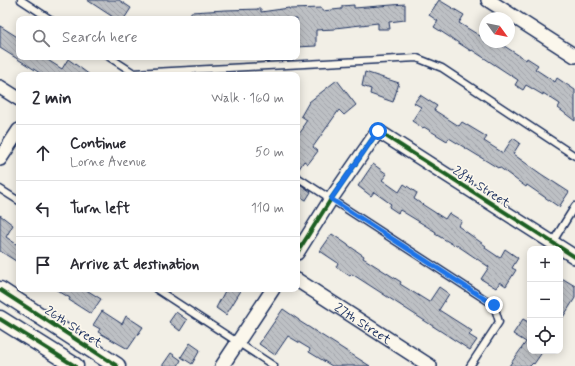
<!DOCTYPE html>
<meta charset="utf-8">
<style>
:root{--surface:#fff;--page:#f7f7f7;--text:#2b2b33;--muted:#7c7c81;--line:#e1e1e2}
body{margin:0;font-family:Mynerve,sans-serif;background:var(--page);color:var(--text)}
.controls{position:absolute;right:12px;bottom:12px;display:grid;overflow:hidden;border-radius:8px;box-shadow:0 2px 10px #0003}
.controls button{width:36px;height:36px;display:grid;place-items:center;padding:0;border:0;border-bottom:1px solid var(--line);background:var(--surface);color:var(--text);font:20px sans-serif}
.compass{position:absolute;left:479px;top:12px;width:36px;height:36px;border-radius:50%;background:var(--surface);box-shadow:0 2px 10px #0003;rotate:123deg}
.stop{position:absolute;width:12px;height:12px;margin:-9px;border:3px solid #1a73e8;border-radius:50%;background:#fff}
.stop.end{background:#1a73e8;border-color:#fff;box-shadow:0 1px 4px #0008}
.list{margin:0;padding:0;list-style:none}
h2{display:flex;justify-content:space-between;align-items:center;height:52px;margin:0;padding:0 16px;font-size:17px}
h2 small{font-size:13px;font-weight:400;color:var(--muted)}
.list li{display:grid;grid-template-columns:26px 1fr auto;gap:12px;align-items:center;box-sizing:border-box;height:56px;padding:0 16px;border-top:1px solid var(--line)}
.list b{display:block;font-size:15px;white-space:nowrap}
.list p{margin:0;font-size:13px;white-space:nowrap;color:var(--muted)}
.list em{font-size:13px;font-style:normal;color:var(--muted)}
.icon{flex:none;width:22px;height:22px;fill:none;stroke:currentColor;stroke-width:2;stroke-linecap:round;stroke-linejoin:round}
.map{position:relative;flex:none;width:575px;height:366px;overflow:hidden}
.search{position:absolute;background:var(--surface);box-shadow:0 2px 10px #0003;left:16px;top:16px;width:284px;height:44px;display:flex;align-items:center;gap:10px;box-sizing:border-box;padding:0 14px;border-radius:8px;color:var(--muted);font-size:15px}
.panel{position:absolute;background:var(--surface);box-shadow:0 2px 10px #0003;left:16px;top:72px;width:284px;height:220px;border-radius:8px}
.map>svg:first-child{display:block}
.building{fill:url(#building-back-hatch);stroke:#1b2f5e}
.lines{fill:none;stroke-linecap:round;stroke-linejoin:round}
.service-casing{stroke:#1b2f5e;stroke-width:9}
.minor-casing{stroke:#1b2f5e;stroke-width:16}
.tertiary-casing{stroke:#1b2f5e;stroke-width:19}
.service{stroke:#fbf7ec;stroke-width:6}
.minor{stroke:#fbf7ec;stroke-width:13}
.tertiary{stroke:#fbf7ec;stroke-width:16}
.cycleway-casing{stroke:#fbf7ec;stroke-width:6}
.cycleway{stroke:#1b5e20;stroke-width:4}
.route{stroke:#1a73e8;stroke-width:5}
.labels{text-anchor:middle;stroke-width:3.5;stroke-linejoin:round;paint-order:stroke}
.street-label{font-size:13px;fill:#1b2f5e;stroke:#fbf7ec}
</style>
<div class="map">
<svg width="575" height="366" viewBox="0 0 575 366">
<defs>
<pattern id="building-back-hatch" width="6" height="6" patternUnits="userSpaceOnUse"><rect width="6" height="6" fill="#bdc0c4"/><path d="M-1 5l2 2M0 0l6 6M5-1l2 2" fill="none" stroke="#a2a5ab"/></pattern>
</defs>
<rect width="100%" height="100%" fill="#f2efe6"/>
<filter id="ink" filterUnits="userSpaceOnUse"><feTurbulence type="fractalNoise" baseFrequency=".025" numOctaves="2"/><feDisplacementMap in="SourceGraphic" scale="8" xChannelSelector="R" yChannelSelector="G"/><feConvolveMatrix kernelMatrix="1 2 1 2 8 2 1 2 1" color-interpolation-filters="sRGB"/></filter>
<g filter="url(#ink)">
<g class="building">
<polygon points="87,0 119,0 131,8 124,19 116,19"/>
<polygon points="439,0 464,15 459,23 485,39 485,42 498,42 526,60 527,58 538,65 535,69 555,82 557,78 575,90 575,121 558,108 560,104 543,93 543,95 526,85 523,90 515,85 518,80 472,50 471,51 434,27 438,21 429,15"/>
<polygon points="405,4 405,20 389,22 390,29 378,29 378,23 335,28 335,29 316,30 316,46 297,47 297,19 191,19 191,12 226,10 261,9 261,12 289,8 289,9 322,8 322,11 342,9 342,6 354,5 354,8"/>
<polygon points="0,26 19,38 19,57 43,57 62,69 68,59 90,75 43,75 0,48"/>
<polygon points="365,72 399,83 393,102 370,94 371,89 362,86"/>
<polygon points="337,80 356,105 344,115 339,110 313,147 318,151 308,164 304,161 297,172 297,137 304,127 303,126 307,120 301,116 309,102"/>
<polygon points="420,95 437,106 434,110 459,126 462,122 487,137 484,141 503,153 513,138 520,143 513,154 541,174 569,192 559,207 527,185 526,187 499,167 498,168 449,138 447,141 424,127 423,128 412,121 421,107 414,103"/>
<polygon points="373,164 387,174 382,180 399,192 404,184 417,193 414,199 445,219 449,213 462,221 458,226 486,246 485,248 500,258 505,249 518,258 512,268 516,270 506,286 500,282 496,288 481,279 489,267 455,244 454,245 435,234 436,232 400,210 398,213 389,207 391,204 374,192 371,196 358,186"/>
<polygon points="297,182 311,192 306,200 297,195"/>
<polygon points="0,215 13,225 6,237 19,246 19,263 0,251"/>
<polygon points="332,234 364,256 363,258 401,282 400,284 429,302 439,287 449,294 439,310 472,331 469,335 477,340 470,350 352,274 350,276 336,267 338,263 320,251"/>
<polygon points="560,277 575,286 575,298 560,322"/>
<polygon points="55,289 85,289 101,299 91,314 69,300 70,298"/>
<polygon points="226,289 242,289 226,315 216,308"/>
<polygon points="283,309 299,320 299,321 370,366 332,366 309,352 310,349 288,336 275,355 259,344"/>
<polygon points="102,311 122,324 126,316 143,327 128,349 98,332 100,329 93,325"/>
<polygon points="176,312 187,320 180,331 169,322"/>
<polygon points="523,319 530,323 530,351 543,351 534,364 533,363 530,366 509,366 526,342 513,334"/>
<polygon points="190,343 200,350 192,364 181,357"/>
<polygon points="171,353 181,360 178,366 162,366"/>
</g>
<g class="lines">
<defs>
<g id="service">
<polyline points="21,0 50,19"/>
<polyline points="109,57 137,75"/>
<polyline points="134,73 417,58 442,68 575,156"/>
<polyline points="297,177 494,305 499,322 470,366"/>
<polyline points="0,189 19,201"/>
<polyline points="552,243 575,206"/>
<polyline points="156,289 274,366"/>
</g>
<g id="minor">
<polyline points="488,0 575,56"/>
<polyline points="0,87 19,99"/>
<polyline points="0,159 19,130"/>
<polyline points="297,253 331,199 378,131 575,257"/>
<path id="s1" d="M297,280L430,366"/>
<polyline points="222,366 273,289"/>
</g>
<g id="tertiary">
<polyline points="0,290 117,366"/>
<polyline points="0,319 75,366"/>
</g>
</defs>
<use href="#service" class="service-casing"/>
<use href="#minor" class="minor-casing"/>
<use href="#tertiary" class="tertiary-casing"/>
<use href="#service" class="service"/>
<use href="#minor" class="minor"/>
<use href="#tertiary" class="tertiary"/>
<defs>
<g id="cycleway">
<polyline points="297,253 331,199 378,131 575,257"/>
<polyline points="0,290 117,366"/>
<polyline points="0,319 75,366"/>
</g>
</defs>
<use href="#cycleway" class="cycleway-casing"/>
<use href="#cycleway" class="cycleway"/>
</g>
</g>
<g class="lines" filter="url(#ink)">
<polyline class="route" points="378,131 331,199 494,305"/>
</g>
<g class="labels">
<g class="street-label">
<text transform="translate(482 186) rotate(33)" y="5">28th Street</text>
<text dy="5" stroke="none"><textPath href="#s1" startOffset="79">27th Street</textPath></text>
<text transform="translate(74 326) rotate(33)" y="5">26th Street</text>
</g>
</g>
</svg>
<div class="controls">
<button>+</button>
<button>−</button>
<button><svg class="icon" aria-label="locate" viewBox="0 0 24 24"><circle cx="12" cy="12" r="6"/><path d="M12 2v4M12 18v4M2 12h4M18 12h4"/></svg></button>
</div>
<svg class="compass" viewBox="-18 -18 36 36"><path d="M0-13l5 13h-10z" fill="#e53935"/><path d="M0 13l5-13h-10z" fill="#7c7c81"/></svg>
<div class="stop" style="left:378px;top:131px"></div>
<div class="stop end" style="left:494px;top:305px"></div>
<div class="search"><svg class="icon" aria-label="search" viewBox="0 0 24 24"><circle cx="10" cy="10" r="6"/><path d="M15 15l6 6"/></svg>Search here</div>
<section class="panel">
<h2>2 min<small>Walk · 160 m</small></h2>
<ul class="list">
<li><svg class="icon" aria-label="ahead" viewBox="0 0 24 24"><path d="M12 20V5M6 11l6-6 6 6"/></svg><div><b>Continue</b><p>Lorne Avenue</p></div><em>50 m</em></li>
<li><svg class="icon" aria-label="left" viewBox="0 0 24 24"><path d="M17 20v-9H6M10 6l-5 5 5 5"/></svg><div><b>Turn left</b></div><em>110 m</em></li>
<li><svg class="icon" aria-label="arrive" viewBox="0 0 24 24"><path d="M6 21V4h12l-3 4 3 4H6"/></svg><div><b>Arrive at destination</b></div></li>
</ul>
</section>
</div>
